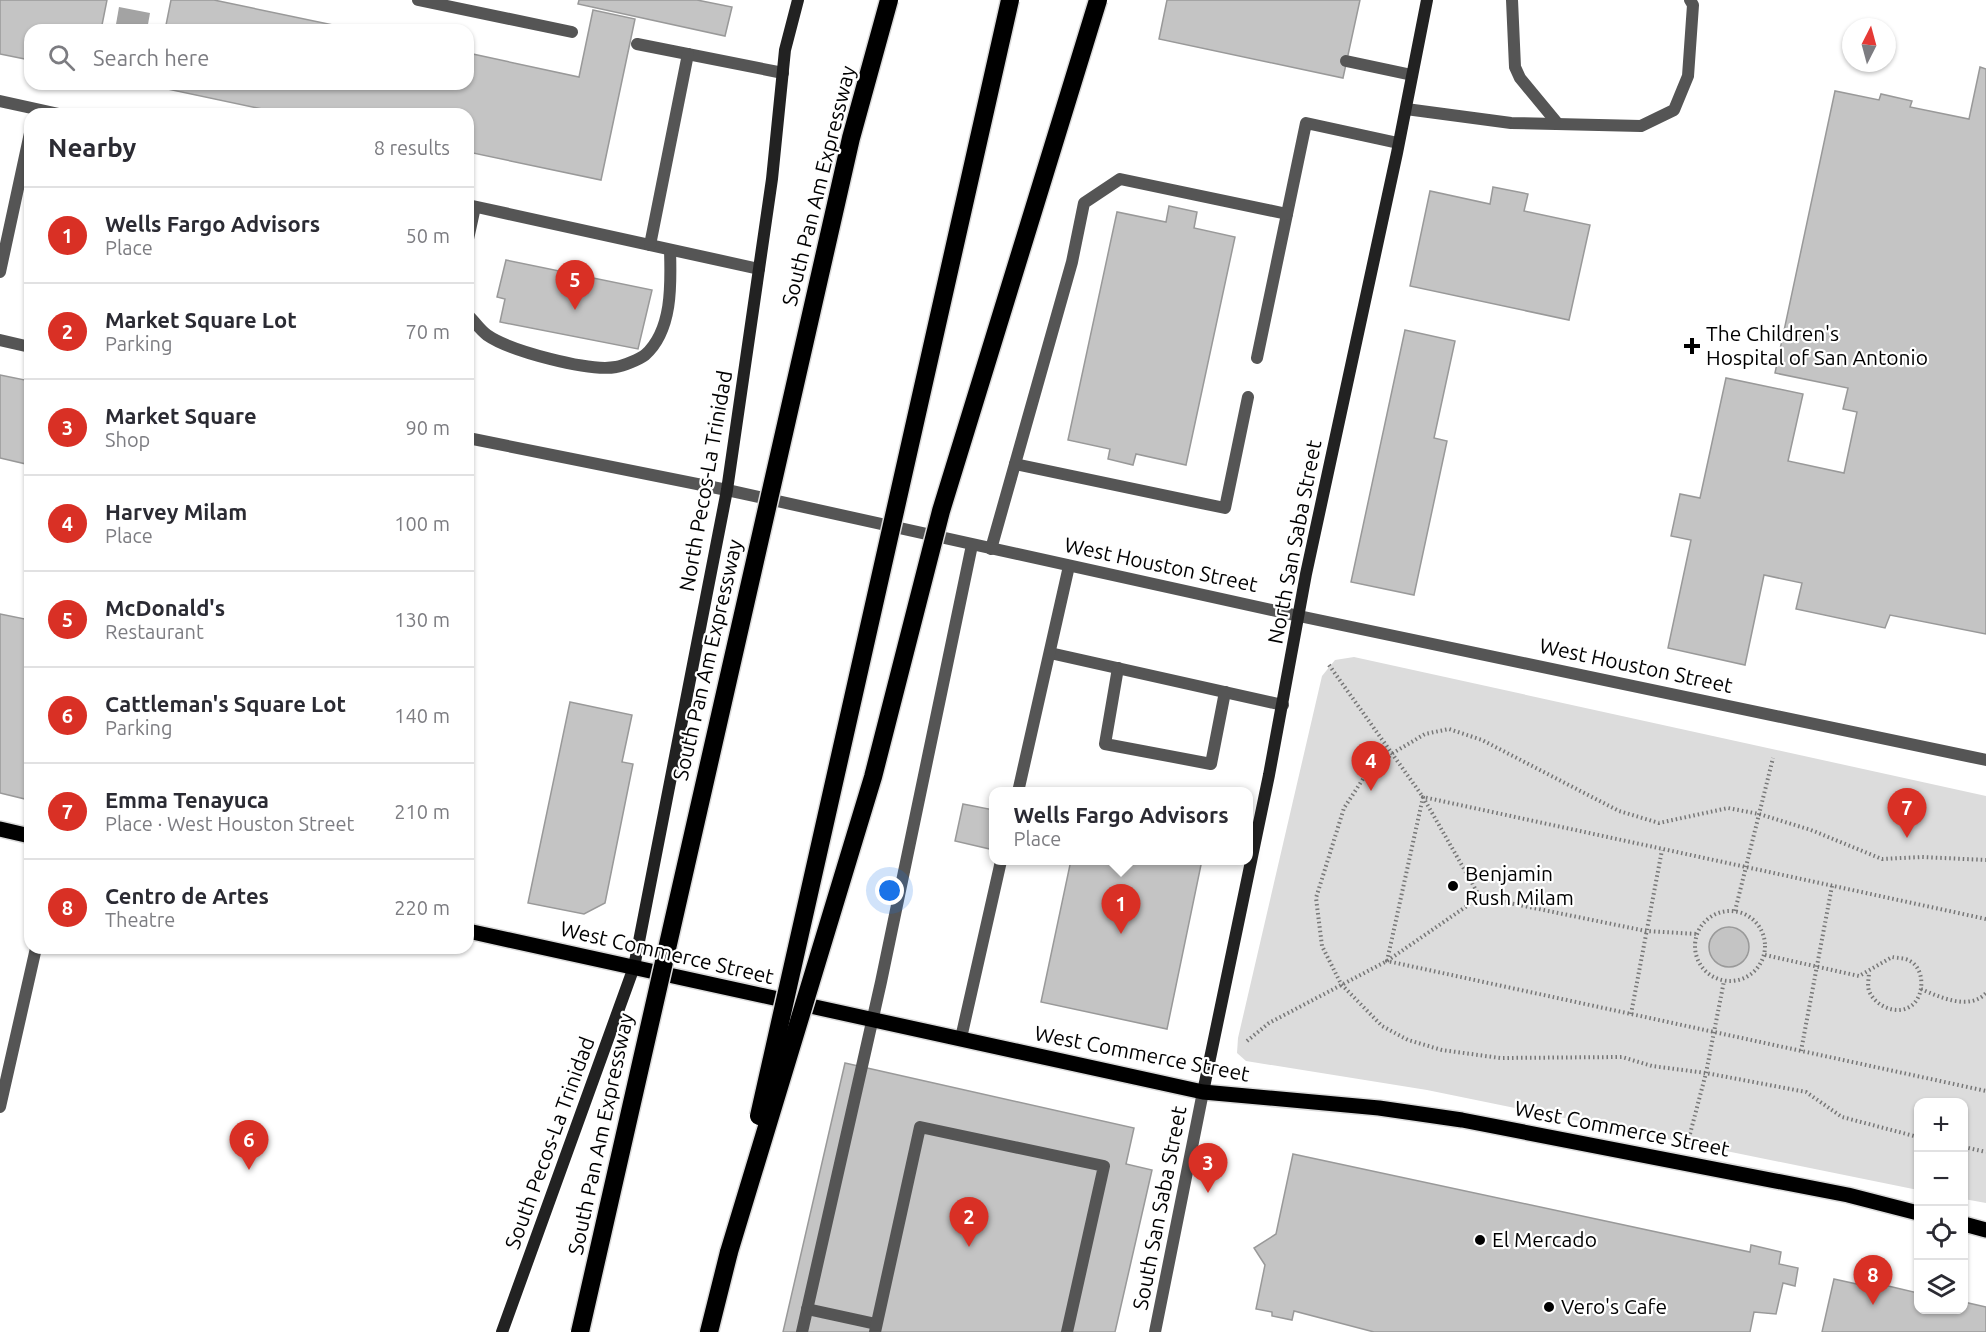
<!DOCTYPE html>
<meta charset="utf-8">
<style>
:root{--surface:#fff;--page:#f7f7f7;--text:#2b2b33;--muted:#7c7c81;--line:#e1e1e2;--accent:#d93025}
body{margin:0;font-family:Ubuntu,sans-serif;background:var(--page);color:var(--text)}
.controls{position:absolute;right:18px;bottom:18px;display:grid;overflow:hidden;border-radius:12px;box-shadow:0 2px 4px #0004}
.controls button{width:54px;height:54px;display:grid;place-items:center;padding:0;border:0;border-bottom:2px solid var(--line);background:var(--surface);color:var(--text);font:30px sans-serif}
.compass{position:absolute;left:1842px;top:18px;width:54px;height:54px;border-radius:50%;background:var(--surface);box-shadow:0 2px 4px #0004;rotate:6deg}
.you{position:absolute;left:890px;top:891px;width:21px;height:21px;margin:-15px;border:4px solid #fff;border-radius:50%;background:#1a73e8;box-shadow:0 0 0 9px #1a73e833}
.badge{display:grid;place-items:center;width:39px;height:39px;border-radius:50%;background:var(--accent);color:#fff;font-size:20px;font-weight:700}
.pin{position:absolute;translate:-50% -50px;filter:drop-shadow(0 2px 3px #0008)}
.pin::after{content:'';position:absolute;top:32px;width:21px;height:18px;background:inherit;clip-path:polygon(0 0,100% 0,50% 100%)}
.popup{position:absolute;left:989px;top:787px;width:264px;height:78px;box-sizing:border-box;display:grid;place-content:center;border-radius:12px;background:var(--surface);filter:drop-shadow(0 2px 4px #0005);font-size:20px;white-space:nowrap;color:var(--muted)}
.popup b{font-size:22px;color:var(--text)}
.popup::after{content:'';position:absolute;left:50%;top:100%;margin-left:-12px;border:12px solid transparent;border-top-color:var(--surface)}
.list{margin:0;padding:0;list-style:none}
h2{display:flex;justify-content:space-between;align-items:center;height:78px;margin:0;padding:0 24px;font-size:26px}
h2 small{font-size:20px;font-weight:400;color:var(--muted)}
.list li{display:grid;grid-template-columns:39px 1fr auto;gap:18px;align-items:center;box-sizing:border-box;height:96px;padding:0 24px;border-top:2px solid var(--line)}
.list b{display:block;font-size:22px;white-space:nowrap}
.list p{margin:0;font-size:20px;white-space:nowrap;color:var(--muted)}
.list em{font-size:20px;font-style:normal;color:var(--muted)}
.icon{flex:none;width:33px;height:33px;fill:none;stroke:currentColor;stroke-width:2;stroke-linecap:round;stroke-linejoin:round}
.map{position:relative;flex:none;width:1986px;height:1332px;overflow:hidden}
.search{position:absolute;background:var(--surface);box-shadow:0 2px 4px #0004;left:24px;top:24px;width:450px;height:66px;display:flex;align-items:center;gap:15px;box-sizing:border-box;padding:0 21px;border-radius:18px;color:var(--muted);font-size:22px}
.panel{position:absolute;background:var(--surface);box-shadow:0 2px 4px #0004;left:24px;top:108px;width:450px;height:846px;border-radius:18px}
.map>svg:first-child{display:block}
.green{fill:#dcdcdc}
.water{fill:#a3a3a3}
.building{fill:#c4c4c4;stroke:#999;stroke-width:1.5}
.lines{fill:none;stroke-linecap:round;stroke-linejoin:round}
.primary-casing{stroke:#dbdbdb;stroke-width:18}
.motorway-casing{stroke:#dbdbdb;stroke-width:21}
.path{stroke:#777;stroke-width:4;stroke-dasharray:1.5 3;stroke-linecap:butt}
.service{stroke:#555;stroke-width:12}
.minor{stroke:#555;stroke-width:12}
.tertiary{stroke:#555;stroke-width:12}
.secondary{stroke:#222;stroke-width:12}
.primary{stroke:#000;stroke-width:15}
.motorway{stroke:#000;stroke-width:18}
.motorway-bridge-casing{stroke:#dbdbdb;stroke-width:21;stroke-linecap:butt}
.motorway-bridge{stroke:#000;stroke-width:18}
.poi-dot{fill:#000;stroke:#fff;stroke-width:2}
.labels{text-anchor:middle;stroke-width:4.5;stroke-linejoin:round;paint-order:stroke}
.street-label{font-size:21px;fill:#000;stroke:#fff}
.poi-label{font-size:21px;fill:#000;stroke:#fff;text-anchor:start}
</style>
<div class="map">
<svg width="1986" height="1332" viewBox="0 0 1986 1332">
<rect width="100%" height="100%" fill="#fff"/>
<polygon class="green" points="1354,657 1986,796 1986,1203 1964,1199 1964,1102 1918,1102 1918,1190 1427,1090 1246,1061 1237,1053 1238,1038 1322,676 1335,660"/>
<polygon class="water" points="119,7 150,13 147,30 115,30"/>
<g class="building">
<polygon points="0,0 107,0 101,30 30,30 30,60 0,54"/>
<polygon points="171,0 214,0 357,30 165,30"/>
<polygon points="579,0 697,0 732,7 725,36 578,4"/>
<polygon points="1167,0 1360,0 1343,78 1159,39"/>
<polygon points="593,10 635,19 601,180 468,152 468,114 286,114 153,86 153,84 468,84 468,53 579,77"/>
<polygon points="1980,67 1986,69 1986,634 1890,615 1885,628 1796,609 1802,583 1764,575 1745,665 1668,648 1691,540 1671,536 1680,494 1700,498 1726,378 1803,394 1788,461 1844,473 1857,412 1843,409 1848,388 1775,373 1835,91 1879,100 1881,94 1912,101 1910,107 1969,119"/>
<polygon points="1493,187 1528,194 1524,211 1590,225 1569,320 1410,286 1430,191 1490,204"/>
<polygon points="1169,206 1197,212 1194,228 1235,237 1186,465 1136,454 1133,465 1108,459 1110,449 1068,440 1117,212 1166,222"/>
<polygon points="506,260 652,290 638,349 500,322 505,299 497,297"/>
<polygon points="1405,330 1455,341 1434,438 1447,441 1414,595 1351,582"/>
<polygon points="0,375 30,381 30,444 26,464 0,458"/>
<polygon points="0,614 30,620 30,777 25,799 0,793"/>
<polygon points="570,702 632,715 622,762 633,764 605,903 584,914 528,903"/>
<polygon points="963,804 994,810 994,850 955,841"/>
<polygon points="1071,860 1202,860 1167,1029 1041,1002"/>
<circle cx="1729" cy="947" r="20"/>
<polygon points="845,1063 1134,1128 1126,1164 1152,1170 1115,1332 783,1332"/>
<polygon points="1293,1154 1750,1252 1751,1245 1781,1252 1779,1264 1798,1268 1795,1286 1783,1283 1776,1314 1754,1312 1750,1332 1374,1332 1294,1311 1292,1320 1272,1316 1272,1312 1256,1309 1265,1265 1254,1248 1276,1234"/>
<polygon points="1834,1279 1866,1286 1867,1281 1918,1293 1918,1310 1964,1310 1964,1302 1986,1307 1986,1332 1822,1332"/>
</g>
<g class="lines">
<defs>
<g id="primary">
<polyline points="0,829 30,836"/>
<polyline points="468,931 1203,1092 1379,1108 1462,1120 1848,1195 1918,1213"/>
<polyline points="1964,1224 1986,1230"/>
</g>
<polyline id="motorway" points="709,1332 729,1252"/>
</defs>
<use href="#primary" class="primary-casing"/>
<use href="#motorway" class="motorway-casing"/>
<g class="path">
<polyline points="1329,665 1423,797 1480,897 1646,931 1697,934"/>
<circle cx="1730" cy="946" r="35"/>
<polyline points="1735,911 1773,758"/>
<polyline points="1986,919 1423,797 1387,961 1986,1091"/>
<path d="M1765,955L1859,976L1892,957C1897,958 1906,958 1910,961C1925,969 1925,996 1911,1006C1897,1016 1875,1006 1869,991C1867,985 1869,978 1869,972"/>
<path d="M1921,989C1939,997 1970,1011 1986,993"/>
<polyline points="1631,1014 1662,850"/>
<polyline points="1247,1041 1269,1023 1387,961 1480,897"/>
<polyline points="1801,1051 1832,886"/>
<polyline points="1690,1134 1706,1073 1724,981"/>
<polyline points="1918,1137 1842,1117 1806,1092 1706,1073 1652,1066 1622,1057 1500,1058 1442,1050 1408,1040 1382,1026 1341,984 1322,946 1316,898 1344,808 1365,776 1393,753 1425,734 1449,729 1482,740 1619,811 1659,823 1728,808 1759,814 1811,830 1882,859 1922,857 1986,860"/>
<polyline points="1964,1147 1986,1152"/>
</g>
<g class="service">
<polyline points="418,0 572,32"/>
<polyline points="1512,0 1515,67 1520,78 1558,124"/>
<polyline points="637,44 783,73"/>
<polyline points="1346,61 1412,75"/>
<polyline points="0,101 59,114"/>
<polyline points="1406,109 1511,123 1641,126 1674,110 1688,76 1693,5 1690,0"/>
<polyline points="468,205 759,269"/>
<polyline points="468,239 475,207"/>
<polyline points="650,245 688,54"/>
<polyline points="0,272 30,133"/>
<path d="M468,315C474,321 480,330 487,335C510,351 589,372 616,367C623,366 640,359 645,355C673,330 671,283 670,250"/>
<polyline points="1257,358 1306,123 1398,143"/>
<polyline points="1015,464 1225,508 1248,397"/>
<polyline points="991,549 1072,262 1084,203 1120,179 1287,214"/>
<polyline points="1050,653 1283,705"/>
<polyline points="1118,668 1105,744 1211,764 1225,692"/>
<polyline points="1018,792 1069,566"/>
<polyline points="961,1038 1001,861"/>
<polyline points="807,1309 876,1324"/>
<polyline points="802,1332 881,982 972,545"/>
<polyline points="875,1332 920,1127 1104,1166 1067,1332"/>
</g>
<g class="minor">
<polyline points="0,1107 36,948"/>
<polyline points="1155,1332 1203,1092"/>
</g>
<g class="tertiary">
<polyline points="0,340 30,347"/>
<polyline points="468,438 727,490 1299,616 1986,760"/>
</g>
<g class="secondary">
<polyline points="1203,1092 1269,775 1306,574 1397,153 1427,0"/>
<polyline points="502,1332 634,967 727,490 772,179 785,50 798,0"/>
</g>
<use href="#primary" class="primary"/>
<use href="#motorway" class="motorway"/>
<defs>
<g id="motorway-bridge">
<polyline points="759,1116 1010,0"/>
<polyline points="729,1252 873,777 941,511 1098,0"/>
<polyline points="580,1332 851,138 889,0"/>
</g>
</defs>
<use href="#motorway-bridge" class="motorway-bridge-casing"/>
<use href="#motorway-bridge" class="motorway-bridge"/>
</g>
<g class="poi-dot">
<path d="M1689 337h6v6h6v6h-6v6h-6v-6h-6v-6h6z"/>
<circle cx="1453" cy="886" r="6"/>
<circle cx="1480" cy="1240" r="6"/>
<circle cx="1549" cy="1307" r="6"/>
</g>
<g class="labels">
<g class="street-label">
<text transform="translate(819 186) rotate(-76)" y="7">South Pan Am Expressway</text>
<text transform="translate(706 481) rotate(-80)" y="7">North Pecos-La Trinidad</text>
<text transform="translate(1295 542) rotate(-79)" y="7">North San Saba Street</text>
<text transform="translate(1161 565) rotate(12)" y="7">West Houston Street</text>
<text transform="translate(708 660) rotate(-77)" y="7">South Pan Am Expressway</text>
<text transform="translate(1636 666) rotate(12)" y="7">West Houston Street</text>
<text transform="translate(667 953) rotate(13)" y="7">West Commerce Street</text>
<text transform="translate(1142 1054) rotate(11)" y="7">West Commerce Street</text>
<text transform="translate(1622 1129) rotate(11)" y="7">West Commerce Street</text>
<text transform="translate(601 1134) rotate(-78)" y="7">South Pan Am Expressway</text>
<text transform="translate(550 1143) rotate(-70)" y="7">South Pecos-La Trinidad</text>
<text transform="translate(1160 1208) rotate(-79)" y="7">South San Saba Street</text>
</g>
<g class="poi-label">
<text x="1706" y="341">The Children's<tspan x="1706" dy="24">Hospital of San Antonio</tspan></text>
<text x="1465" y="881">Benjamin<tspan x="1465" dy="24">Rush Milam</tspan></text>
<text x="1492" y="1247">El Mercado</text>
<text x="1561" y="1314">Vero's Cafe</text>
</g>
</g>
</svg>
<div class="controls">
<button>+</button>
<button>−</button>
<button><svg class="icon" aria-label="locate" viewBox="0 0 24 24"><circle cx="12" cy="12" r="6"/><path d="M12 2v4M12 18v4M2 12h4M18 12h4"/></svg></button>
<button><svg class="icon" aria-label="layers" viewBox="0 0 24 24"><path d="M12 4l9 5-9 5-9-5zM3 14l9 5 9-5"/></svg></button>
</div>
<svg class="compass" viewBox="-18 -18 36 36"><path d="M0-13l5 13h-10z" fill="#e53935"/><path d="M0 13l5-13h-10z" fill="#7c7c81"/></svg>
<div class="you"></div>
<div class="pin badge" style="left:1121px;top:934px">1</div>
<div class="popup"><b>Wells Fargo Advisors</b>Place</div>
<div class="pin badge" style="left:969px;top:1247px">2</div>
<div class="pin badge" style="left:1208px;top:1193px">3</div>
<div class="pin badge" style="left:1371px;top:791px">4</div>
<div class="pin badge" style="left:575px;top:310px">5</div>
<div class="pin badge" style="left:249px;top:1170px">6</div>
<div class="pin badge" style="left:1907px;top:838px">7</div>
<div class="pin badge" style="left:1873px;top:1305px">8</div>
<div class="search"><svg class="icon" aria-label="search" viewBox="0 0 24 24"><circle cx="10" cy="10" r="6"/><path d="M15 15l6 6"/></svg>Search here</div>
<section class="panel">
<h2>Nearby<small>8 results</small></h2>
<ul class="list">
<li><span class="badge">1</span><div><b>Wells Fargo Advisors</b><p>Place</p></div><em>50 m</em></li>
<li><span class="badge">2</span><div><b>Market Square Lot</b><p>Parking</p></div><em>70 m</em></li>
<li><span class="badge">3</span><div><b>Market Square</b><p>Shop</p></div><em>90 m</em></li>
<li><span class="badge">4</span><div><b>Harvey Milam</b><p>Place</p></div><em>100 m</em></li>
<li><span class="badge">5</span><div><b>McDonald's</b><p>Restaurant</p></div><em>130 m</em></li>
<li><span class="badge">6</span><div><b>Cattleman's Square Lot</b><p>Parking</p></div><em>140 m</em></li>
<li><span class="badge">7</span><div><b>Emma Tenayuca</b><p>Place · West Houston Street</p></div><em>210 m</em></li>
<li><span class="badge">8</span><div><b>Centro de Artes</b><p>Theatre</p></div><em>220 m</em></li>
</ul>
</section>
</div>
